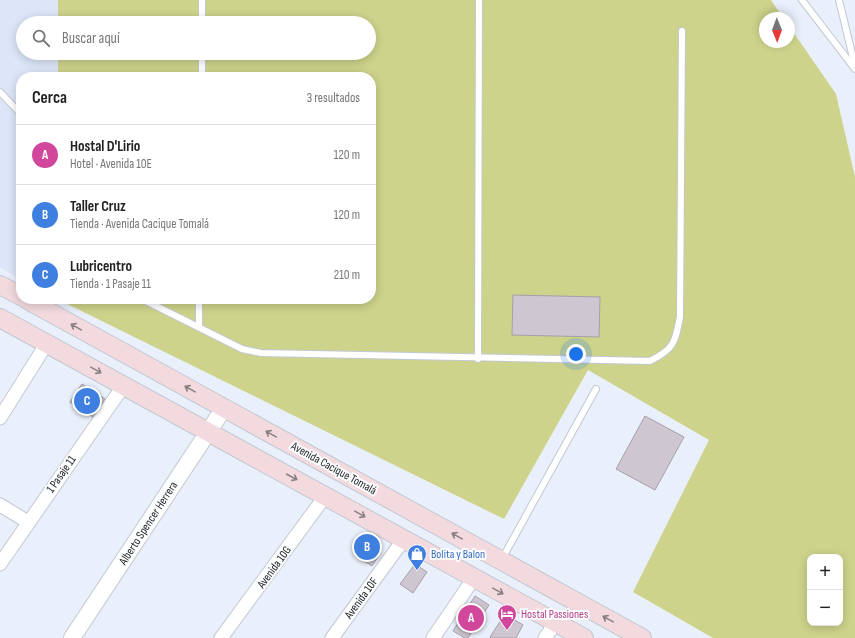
<!DOCTYPE html>
<html lang="es">
<meta charset="utf-8">
<style>
:root{--surface:#fff;--page:#f6f6f6;--text:#222;--muted:#767676;--line:#e0e0e0;--accent:#db2777}
body{margin:0;font-family:"Sofia Sans Condensed",sans-serif;background:var(--page);color:var(--text)}
.controls{position:absolute;right:12px;bottom:12px;display:grid;overflow:hidden;border-radius:8px;box-shadow:0 2px 10px #0003}
.controls button{width:36px;height:36px;display:grid;place-items:center;padding:0;border:0;border-bottom:1px solid var(--line);background:var(--surface);color:var(--text);font:20px sans-serif}
.compass{position:absolute;left:759px;top:12px;width:36px;height:36px;border-radius:50%;background:var(--surface);box-shadow:0 2px 10px #0003;rotate:179deg}
.you{position:absolute;left:576px;top:354px;width:14px;height:14px;margin:-10px;border:3px solid #fff;border-radius:50%;background:#1a73e8;box-shadow:0 0 0 6px #1a73e833}
.badge{display:grid;place-items:center;width:26px;height:26px;border-radius:50%;background:var(--accent);color:#fff;font-size:13px;font-weight:700}
.pin{position:absolute;translate:-50% -50%;border:2px solid #fff;box-shadow:0 1px 4px #0006}
.list{margin:0;padding:0;list-style:none}
h2{display:flex;justify-content:space-between;align-items:center;height:52px;margin:0;padding:0 16px;font-size:17px}
h2 small{font-size:13px;font-weight:400;color:var(--muted)}
.list li{display:grid;grid-template-columns:26px 1fr auto;gap:12px;align-items:center;box-sizing:border-box;height:60px;padding:0 16px;border-top:1px solid var(--line)}
.list b{display:block;font-size:15px;white-space:nowrap}
.list p{margin:0;font-size:13px;white-space:nowrap;color:var(--muted)}
.list em{font-size:13px;font-style:normal;color:var(--muted)}
.icon{flex:none;width:22px;height:22px;fill:none;stroke:currentColor;stroke-width:2;stroke-linecap:round;stroke-linejoin:round}
.map{position:relative;flex:none;width:855px;height:638px;overflow:hidden}
.search{position:absolute;background:var(--surface);box-shadow:0 2px 10px #0003;left:16px;top:16px;width:360px;height:44px;display:flex;align-items:center;gap:10px;box-sizing:border-box;padding:0 14px;border-radius:22px;color:var(--muted);font-size:15px}
.panel{position:absolute;background:var(--surface);box-shadow:0 2px 10px #0003;left:16px;top:72px;width:360px;height:232px;border-radius:16px}
.map>svg:first-child{display:block}
.built{fill:#dce6f8}
.green{fill:#cdd38b;fill-rule:evenodd}
.building{fill:#cec7d2;stroke:#a59fa9}
.lines{fill:none;stroke-linecap:round;stroke-linejoin:round}
.service-casing{stroke:#c2c8d2;stroke-width:8}
.minor-casing{stroke:#c2c8d2;stroke-width:15}
.tertiary-casing{stroke:#c2c8d2;stroke-width:18}
.secondary-casing{stroke:#c2c8d2;stroke-width:20}
.service{stroke:#fff;stroke-width:6}
.minor{stroke:#fff;stroke-width:13}
.tertiary{stroke:#fff;stroke-width:16}
.secondary{stroke:#f2dade;stroke-width:18}
.oneway{stroke:#8a8084}
.labels{text-anchor:middle;stroke-width:4;stroke-linejoin:round;paint-order:stroke}
.street-label{font-size:12px;fill:#23262a;stroke:#fcfdff}
.shop-label{font-size:12px;fill:#366cbe;stroke:#fcfdff;text-anchor:start}
.hotel-label{font-size:12px;fill:#b23c85;stroke:#fcfdff;text-anchor:start}
</style>
<div class="map">
<svg width="855" height="638" viewBox="0 0 855 638">
<rect width="100%" height="100%" fill="#eaf0fb"/>
<polygon class="built" points="0,0 58,0 58,23 23,23 23,53 58,53 58,77 21,77 21,279 0,268"/>
<path class="green" d="M58,0H771L783,18H765V42H789V26L836,94L855,177V638H713L633,592L709,440L588,370L504,519L57,299H371V77H58V53H369V23H58ZM810,557H840V623H810Z"/>
<g class="building">
<polygon points="513,295 600,297 599,337 512,335"/>
<polygon points="82,384 105,399 93,417 70,402"/>
<polygon points="645,416 684,437 655,490 616,469"/>
<polygon points="364,541 381,552 372,566 355,555"/>
<polygon points="415,564 427,572 413,593 400,584"/>
<polygon points="475,596 489,605 468,638 465,638 453,631"/>
<polygon points="505,614 523,625 516,638 491,638 490,637"/>
</g>
<g class="lines">
<defs>
<g id="service">
<polyline points="802,0 855,69"/>
<polyline points="839,0 855,66"/>
<polyline points="202,23 202,0"/>
<polyline points="202,77 202,53"/>
<polyline points="0,92 21,114"/>
<path d="M142,299L242,349L261,353L650,361C674,349 675,343 680,317L682,31"/>
<polyline points="199,327 199,299"/>
<polyline points="478,359 479,0"/>
<polyline points="502,559 596,389"/>
</g>
<g id="minor">
<polyline points="0,418 47,343"/>
<polyline points="0,505 28,522"/>
<polyline points="0,564 124,385"/>
<polyline points="221,638 326,495"/>
<polyline points="332,638 404,539"/>
<polyline points="433,638 474,578"/>
<polyline points="545,638 556,622"/>
</g>
<polyline id="tertiary" points="72,638 224,408"/>
<g id="secondary">
<polyline points="0,285 21,296"/>
<polyline points="26,299 642,638"/>
<polyline points="0,318 584,638"/>
</g>
</defs>
<use href="#service" class="service-casing"/>
<use href="#minor" class="minor-casing"/>
<use href="#tertiary" class="tertiary-casing"/>
<use href="#secondary" class="secondary-casing"/>
<use href="#service" class="service"/>
<use href="#minor" class="minor"/>
<use href="#tertiary" class="tertiary"/>
<use href="#secondary" class="secondary"/>
</g>
<defs><path id="oneway-shaft" d="M-6 0H5M1.5-3L5.5 0L1.5 3" fill="none" stroke-width="1.6" stroke-linecap="round" stroke-linejoin="round"/></defs>
<g class="oneway">
<use href="#oneway-shaft" transform="translate(76 327) rotate(-151)"/>
<use href="#oneway-shaft" transform="translate(96 370) rotate(29)"/>
<use href="#oneway-shaft" transform="translate(190 389) rotate(-151)"/>
<use href="#oneway-shaft" transform="translate(271 434) rotate(-151)"/>
<use href="#oneway-shaft" transform="translate(292 477) rotate(28)"/>
<use href="#oneway-shaft" transform="translate(360 514) rotate(29)"/>
<use href="#oneway-shaft" transform="translate(457 536) rotate(-151)"/>
<use href="#oneway-shaft" transform="translate(498 591) rotate(29)"/>
<use href="#oneway-shaft" transform="translate(608 619) rotate(-151)"/>
</g>
<defs>
<symbol id="shop-pin" viewBox="-11 -11 22 30"><path d="M0 17L-7.5 6A9.5 9.5 0 1 1 7.5 6Z" fill="#3f7fe0" stroke="#fcfdff"/><path d="M-5-2.5h2.3a2.7 3.5 0 0 1 5.4 0H5L5.5 6h-11ZM-1.5-2.5h3a1.5 2.3 0 0 0-3 0Z" fill="#fff"/></symbol>
<symbol id="hotel-pin" viewBox="-11 -11 22 30"><path d="M0 17L-7.5 6A9.5 9.5 0 1 1 7.5 6Z" fill="#d1479c" stroke="#fcfdff"/><path d="M-6-4.5h1.5V1H6V5H4.5V3h-9V5H-6ZM-4 0a1.8 1.8 0 1 1 3.6 0ZM.5 0V-2.5h3Q6-2.5 6 0Z" fill="#fff"/></symbol>
</defs>
<g fill-rule="evenodd">
<use href="#shop-pin" x="406" y="543" width="22" height="30"/>
<use href="#hotel-pin" x="496" y="603" width="22" height="30"/>
</g>
<g class="labels">
<g class="street-label">
<text transform="translate(334 468) rotate(29)" y="4">Avenida Cacique Tomalá</text>
<text transform="translate(61 474) rotate(-55)" y="4">1 Pasaje 11</text>
<text transform="translate(148 523) rotate(-57)" y="4">Alberto Spencer Herrera</text>
<text transform="translate(274 567) rotate(-54)" y="4">Avenida 10G</text>
<text transform="translate(361 598) rotate(-54)" y="4">Avenida 10F</text>
</g>
<g class="shop-label">
<text x="431" y="558">Bolita y Balon</text>
</g>
<g class="hotel-label">
<text x="521" y="618">Hostal Passiones</text>
</g>
</g>
</svg>
<div class="controls">
<button>+</button>
<button>−</button>
</div>
<svg class="compass" viewBox="-18 -18 36 36"><path d="M0-13l5 13h-10z" fill="#e53935"/><path d="M0 13l5-13h-10z" fill="#767676"/></svg>
<div class="you"></div>
<div class="pin badge" style="left:471px;top:618px;background:#d1479c">A</div>
<div class="pin badge" style="left:367px;top:547px;background:#3f7fe0">B</div>
<div class="pin badge" style="left:87px;top:401px;background:#3f7fe0">C</div>
<div class="search"><svg class="icon" aria-label="search" viewBox="0 0 24 24"><circle cx="10" cy="10" r="6"/><path d="M15 15l6 6"/></svg>Buscar aquí</div>
<section class="panel">
<h2>Cerca<small>3 resultados</small></h2>
<ul class="list">
<li><span class="badge" style="background:#d1479c">A</span><div><b>Hostal D'Lirio</b><p>Hotel · Avenida 10E</p></div><em>120 m</em></li>
<li><span class="badge" style="background:#3f7fe0">B</span><div><b>Taller Cruz</b><p>Tienda · Avenida Cacique Tomalá</p></div><em>120 m</em></li>
<li><span class="badge" style="background:#3f7fe0">C</span><div><b>Lubricentro</b><p>Tienda · 1 Pasaje 11</p></div><em>210 m</em></li>
</ul>
</section>
</div>
